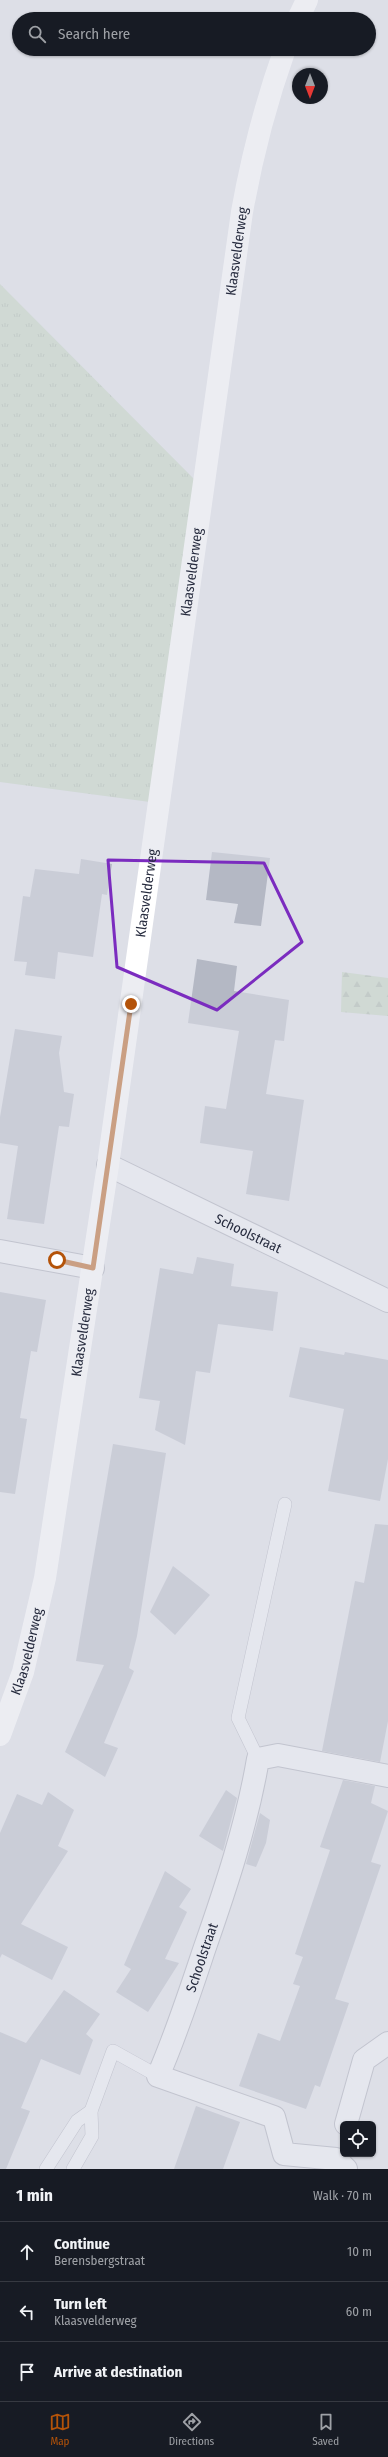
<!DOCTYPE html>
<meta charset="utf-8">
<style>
:root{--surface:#171b24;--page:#20242c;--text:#f1f3f6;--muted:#9ea1a6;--line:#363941;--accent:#b45309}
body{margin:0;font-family:"Fira Sans Condensed",sans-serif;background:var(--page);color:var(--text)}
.controls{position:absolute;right:12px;bottom:12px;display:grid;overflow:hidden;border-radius:6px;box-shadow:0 1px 3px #0004}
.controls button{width:36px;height:36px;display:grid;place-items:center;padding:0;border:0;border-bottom:1px solid var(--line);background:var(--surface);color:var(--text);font:20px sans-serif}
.compass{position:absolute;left:292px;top:68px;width:36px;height:36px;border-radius:50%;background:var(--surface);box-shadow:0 1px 3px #0004;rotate:180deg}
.stop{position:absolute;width:12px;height:12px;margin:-9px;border:3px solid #b45309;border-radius:50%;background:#fff}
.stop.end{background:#b45309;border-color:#fff;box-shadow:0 1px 4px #0008}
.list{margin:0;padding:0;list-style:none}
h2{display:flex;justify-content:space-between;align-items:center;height:52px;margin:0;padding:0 16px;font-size:17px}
h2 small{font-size:13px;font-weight:400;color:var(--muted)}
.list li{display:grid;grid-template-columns:26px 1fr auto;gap:12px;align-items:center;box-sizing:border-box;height:60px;padding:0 16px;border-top:1px solid var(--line)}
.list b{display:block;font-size:15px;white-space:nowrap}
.list p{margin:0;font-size:13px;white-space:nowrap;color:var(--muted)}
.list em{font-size:13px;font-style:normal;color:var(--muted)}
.icon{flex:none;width:22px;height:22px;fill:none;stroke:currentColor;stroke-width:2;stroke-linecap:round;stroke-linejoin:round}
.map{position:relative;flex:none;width:388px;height:2169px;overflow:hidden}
.search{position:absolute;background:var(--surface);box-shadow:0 1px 3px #0004;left:12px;right:12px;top:12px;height:44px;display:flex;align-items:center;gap:10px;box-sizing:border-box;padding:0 14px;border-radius:22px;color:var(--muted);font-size:15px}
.sheet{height:232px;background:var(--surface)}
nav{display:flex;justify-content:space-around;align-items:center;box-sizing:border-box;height:56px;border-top:1px solid var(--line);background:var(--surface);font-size:11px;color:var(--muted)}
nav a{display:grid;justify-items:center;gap:2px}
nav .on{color:var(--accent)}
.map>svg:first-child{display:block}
.grass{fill:url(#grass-tufts)}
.forest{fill:url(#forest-firs)}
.building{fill:#b4b8c4}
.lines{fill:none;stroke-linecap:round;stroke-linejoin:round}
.lane-casing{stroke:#a2a5b1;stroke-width:14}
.street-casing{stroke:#a2a5b1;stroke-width:24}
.lane{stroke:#f0f1f6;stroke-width:13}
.street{stroke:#f0f1f6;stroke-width:22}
.secondary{stroke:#fff;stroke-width:22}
.route{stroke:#b45309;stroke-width:5}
.marked{fill:none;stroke:#7b2cbf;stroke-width:3;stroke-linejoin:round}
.labels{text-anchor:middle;stroke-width:3;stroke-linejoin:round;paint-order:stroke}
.street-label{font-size:14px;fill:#262b3e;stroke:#eceff5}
</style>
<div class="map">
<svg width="388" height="2169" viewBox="0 0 388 2169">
<defs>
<pattern id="grass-tufts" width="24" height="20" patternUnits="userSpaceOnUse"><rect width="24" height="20" fill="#c0d2bd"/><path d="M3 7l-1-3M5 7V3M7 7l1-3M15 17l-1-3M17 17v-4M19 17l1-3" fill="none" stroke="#a5b4a4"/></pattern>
<pattern id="forest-firs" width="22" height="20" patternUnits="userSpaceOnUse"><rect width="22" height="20" fill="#c0d2bd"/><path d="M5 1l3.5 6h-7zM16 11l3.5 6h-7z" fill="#a5b4a4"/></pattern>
</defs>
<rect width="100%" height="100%" fill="#dddfe7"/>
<polygon class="grass" points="0,284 196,481 150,802 0,782"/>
<polygon class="forest" points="342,972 388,978 388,1016 341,1012"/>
<g class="building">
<polygon points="212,852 270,858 261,926 234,923 238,904 206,900"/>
<polygon points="81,859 112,864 107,895 102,894 93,957 58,952 55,979 25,975 27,962 14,961 23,896 30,897 35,869 79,874"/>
<polygon points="197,959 237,966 234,991 289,1000 284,1041 275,1040 266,1094 304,1100 289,1201 246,1194 253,1151 200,1143 205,1106 226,1109 239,1031 188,1023"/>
<polygon points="15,1029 62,1036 59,1053 64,1092 74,1094 69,1127 59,1126 44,1224 7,1219 18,1146 0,1143 0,1117"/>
<polygon points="197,1257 234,1264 231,1286 278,1292 273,1331 218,1324 210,1373 196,1371 185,1445 155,1430 160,1401 139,1398 160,1268 193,1274"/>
<polygon points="0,1292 46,1300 37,1352 31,1351 20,1418 27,1419 15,1494 0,1492"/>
<polygon points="300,1347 344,1355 345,1352 388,1360 388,1459 380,1501 328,1491 344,1409 289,1397"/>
<polygon points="113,1444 166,1453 137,1636 129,1668 134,1671 104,1743 118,1748 105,1777 65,1752 104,1665 76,1661"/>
<polygon points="375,1524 388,1525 388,1721 380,1762 322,1751 355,1581 364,1583"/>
<polygon points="173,1566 210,1595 175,1635 150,1612"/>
<polygon points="343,1780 375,1786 371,1803 388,1811 371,1862 381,1865 335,1999 349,2003 320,2087 315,2085 306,2109 239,2086 258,2033 280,2041 300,1986 293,1984 303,1957 295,1954 330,1850 320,1847"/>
<polygon points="226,1790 237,1798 223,1851 199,1836"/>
<polygon points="48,1792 74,1810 58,1846 68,1851 21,1924 68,1947 52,1980 2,1954 0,1958 0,1833 17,1794 42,1805"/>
<polygon points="260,1813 270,1820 266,1843 256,1867 246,1864"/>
<polygon points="165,1871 191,1889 179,1907 187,1912 165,1959 179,1963 148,2012 116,1992 131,1969 124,1965"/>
<polygon points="64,1990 100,2014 86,2034 93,2040 80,2075 41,2059 21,2108 30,2111 6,2169 0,2169 0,2032 26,2043"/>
<polygon points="196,2106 240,2122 223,2169 174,2169"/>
</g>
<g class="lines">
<defs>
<g id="lane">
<polyline points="258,1759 238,1718 285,1504"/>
<polyline points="46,2169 77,2121 91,2111"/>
<polyline points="73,2169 92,2136 91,2111 113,2051 158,2076"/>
</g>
<g id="street">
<path id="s1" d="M108,1165L388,1301"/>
<polyline points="0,1251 93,1268"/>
<polyline points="346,2124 364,2060 388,2043"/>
<path id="s2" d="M346,2169L336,2159L284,2154L274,2117L158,2076C176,2035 190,1992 204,1950C226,1887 247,1824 258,1759L278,1755L388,1776"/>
</g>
</defs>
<use href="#lane" class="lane-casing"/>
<use href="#street" class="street-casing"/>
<use href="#lane" class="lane"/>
<use href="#street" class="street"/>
<g class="secondary">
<polyline points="298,19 307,0"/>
<path id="s3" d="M0,1735L23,1672L45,1578L108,1165L242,212C252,156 266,102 285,49"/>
</g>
</g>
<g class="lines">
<polyline class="route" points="57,1260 93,1268 131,1004"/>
</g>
<path d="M0 0H388V2169H0ZM108,860L264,863L302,942L217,1010L117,967Z" fill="#dddfe7" fill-opacity=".55" fill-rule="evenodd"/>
<path class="marked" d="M108,860L264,863L302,942L217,1010L117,967Z"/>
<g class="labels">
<g class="street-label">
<text dy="5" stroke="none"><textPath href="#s3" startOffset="1504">Klaasvelderweg</textPath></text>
<text dy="5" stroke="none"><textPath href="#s3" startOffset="1180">Klaasvelderweg</textPath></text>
<text dy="5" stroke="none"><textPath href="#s3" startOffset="856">Klaasvelderweg</textPath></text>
<text dy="5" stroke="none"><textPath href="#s1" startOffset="156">Schoolstraat</textPath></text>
<text dy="5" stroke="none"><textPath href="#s3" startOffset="412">Klaasvelderweg</textPath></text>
<text dy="5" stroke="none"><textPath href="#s3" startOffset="88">Klaasvelderweg</textPath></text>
<text dy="5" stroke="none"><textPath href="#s2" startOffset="354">Schoolstraat</textPath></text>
</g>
</g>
</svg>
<div class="controls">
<button><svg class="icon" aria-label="locate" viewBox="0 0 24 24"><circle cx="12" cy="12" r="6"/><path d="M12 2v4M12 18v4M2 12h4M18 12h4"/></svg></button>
</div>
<svg class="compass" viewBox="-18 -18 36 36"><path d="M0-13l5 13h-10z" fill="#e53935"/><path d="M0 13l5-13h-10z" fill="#9ea1a6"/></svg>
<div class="stop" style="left:57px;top:1260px"></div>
<div class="stop end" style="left:131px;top:1004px"></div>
<div class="search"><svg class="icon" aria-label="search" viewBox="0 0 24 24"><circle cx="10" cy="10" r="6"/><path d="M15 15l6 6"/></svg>Search here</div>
</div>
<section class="sheet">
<h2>1 min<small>Walk · 70 m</small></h2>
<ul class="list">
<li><svg class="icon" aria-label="ahead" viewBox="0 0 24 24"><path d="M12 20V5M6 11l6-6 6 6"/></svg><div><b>Continue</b><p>Berensbergstraat</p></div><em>10 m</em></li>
<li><svg class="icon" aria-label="left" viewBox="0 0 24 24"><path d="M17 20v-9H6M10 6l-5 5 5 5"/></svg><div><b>Turn left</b><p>Klaasvelderweg</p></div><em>60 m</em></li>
<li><svg class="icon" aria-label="arrive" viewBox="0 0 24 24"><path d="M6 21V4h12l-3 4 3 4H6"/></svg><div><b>Arrive at destination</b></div></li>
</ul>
</section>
<nav>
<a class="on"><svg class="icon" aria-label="map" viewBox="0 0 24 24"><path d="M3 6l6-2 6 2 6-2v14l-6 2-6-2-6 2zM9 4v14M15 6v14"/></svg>Map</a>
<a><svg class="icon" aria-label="directions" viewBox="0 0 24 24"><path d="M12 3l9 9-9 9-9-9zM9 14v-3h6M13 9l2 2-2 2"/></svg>Directions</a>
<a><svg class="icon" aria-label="saved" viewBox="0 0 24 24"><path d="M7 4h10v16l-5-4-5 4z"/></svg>Saved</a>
</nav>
